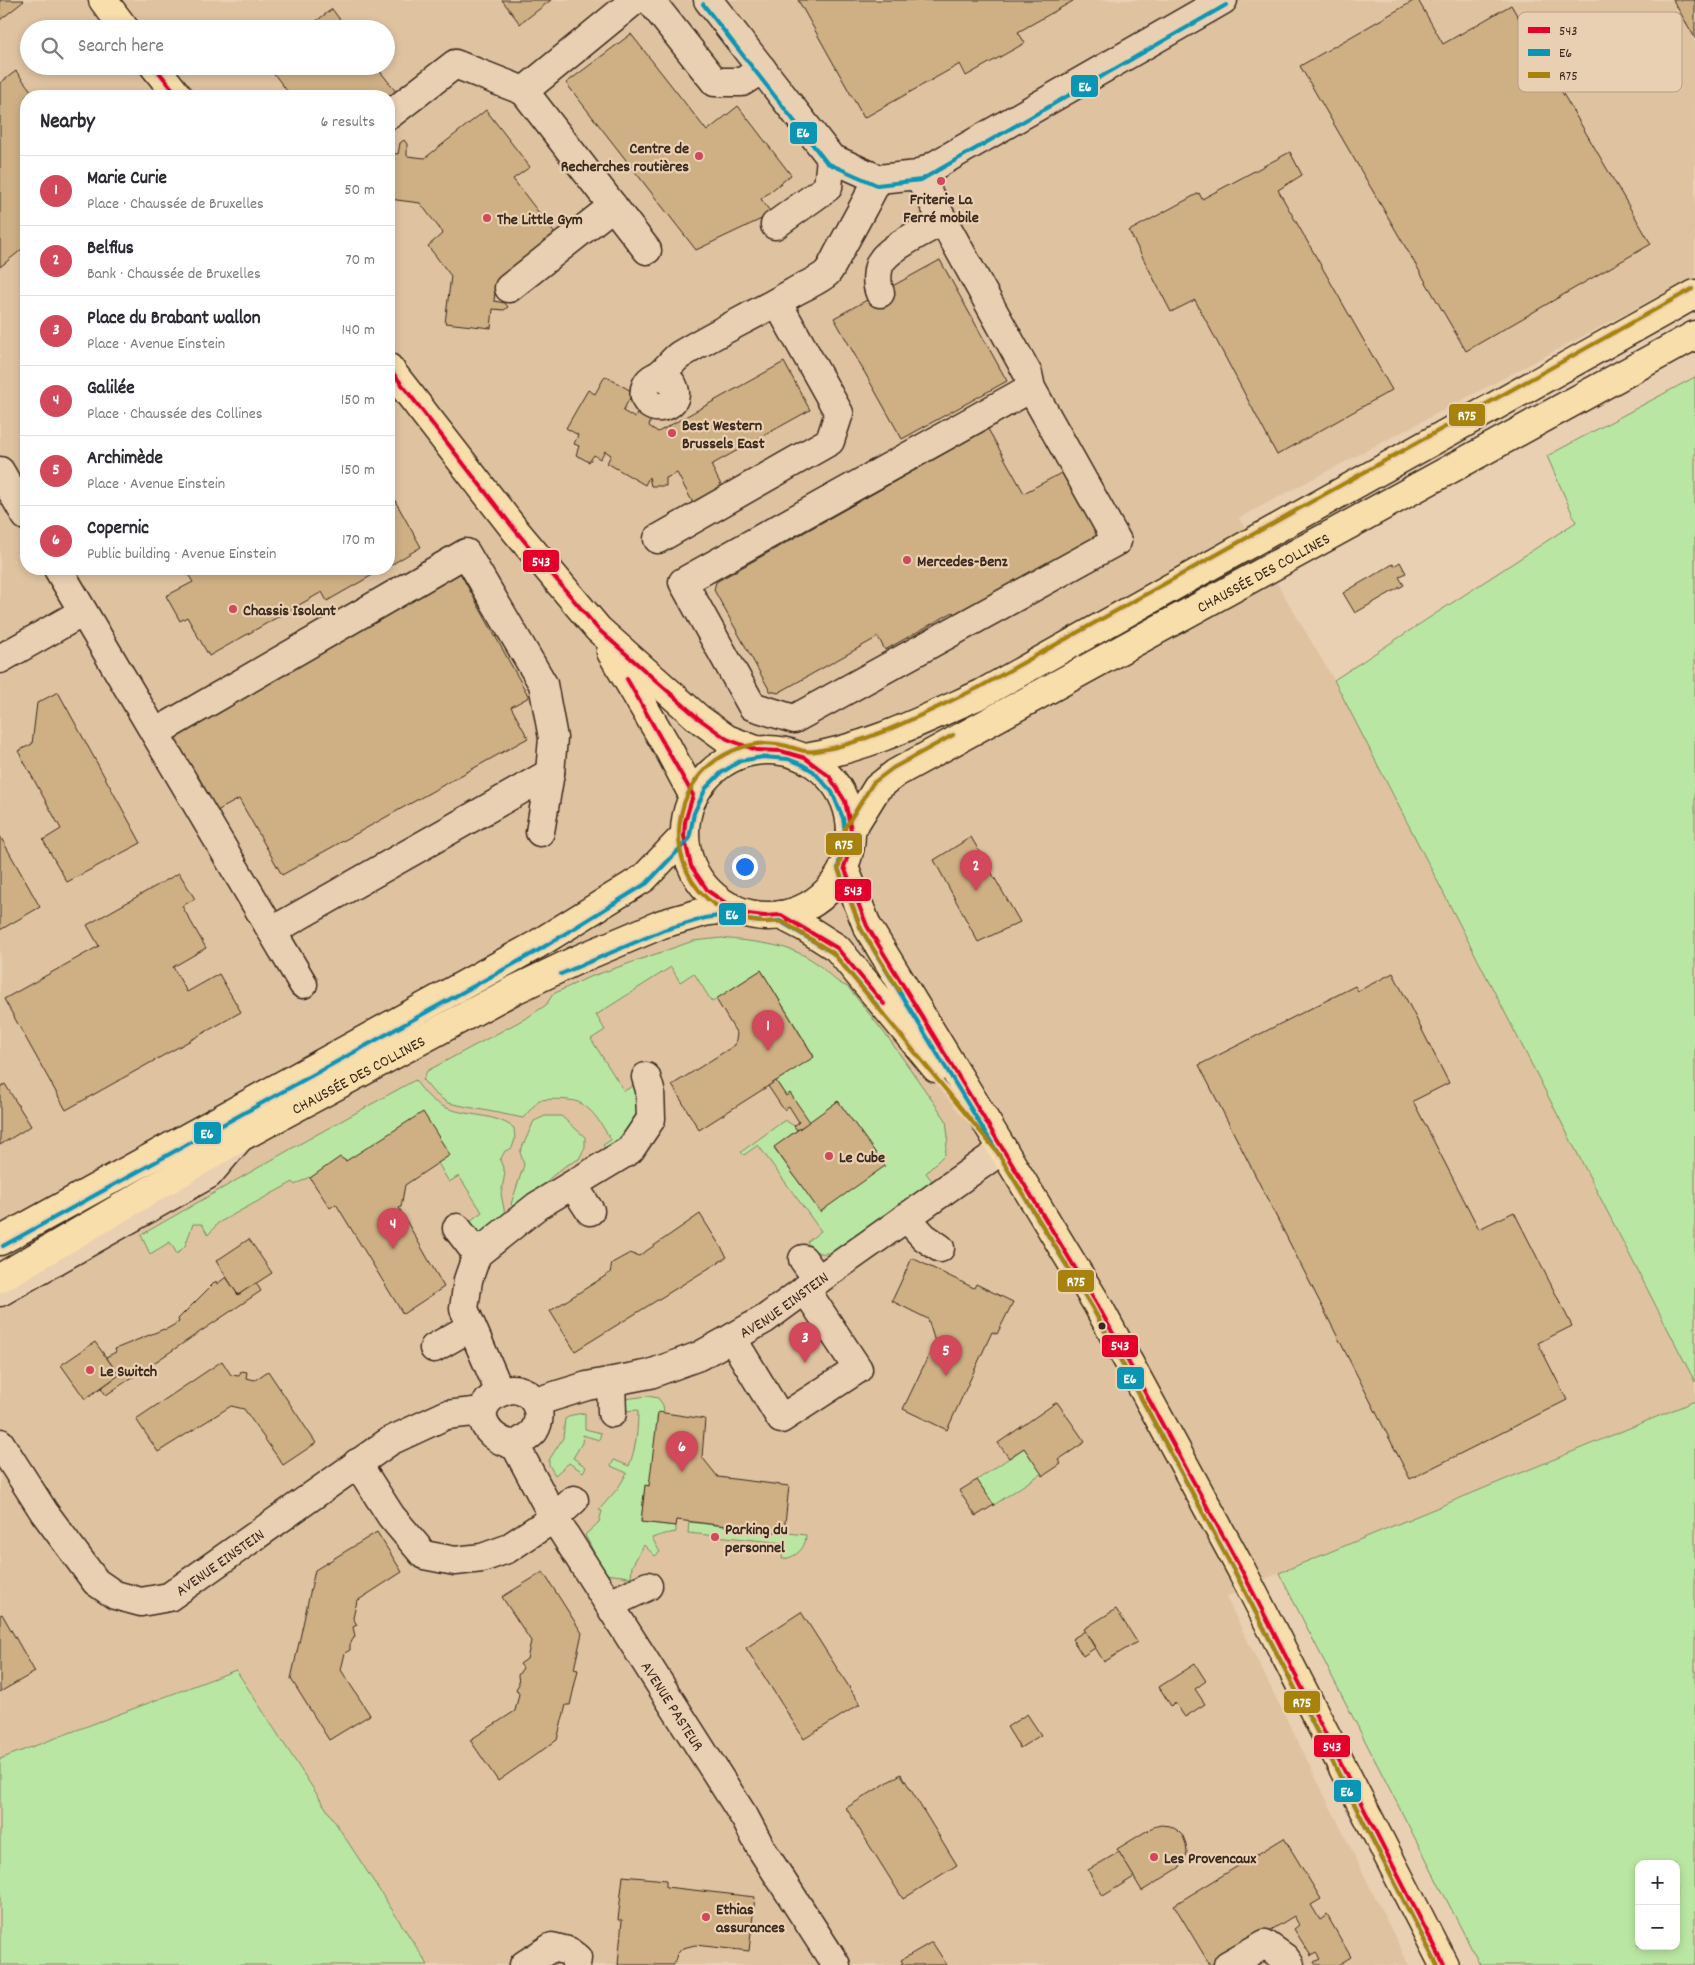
<!DOCTYPE html>
<meta charset="utf-8">
<style>
:root{--surface:#fff;--page:#f2f2f3;--text:#2b2b33;--muted:#7c7c81;--line:#e1e1e2;--accent:#d1495b}
body{margin:0;font-family:Dekko,sans-serif;background:var(--page);color:var(--text)}
.controls{position:absolute;right:15px;bottom:15px;display:grid;overflow:hidden;border-radius:10px;box-shadow:0 2px 8px #0003}
.controls button{width:45px;height:45px;display:grid;place-items:center;padding:0;border:0;border-bottom:1px solid var(--line);background:var(--surface);color:var(--text);font:25px sans-serif}
.you{position:absolute;left:744px;top:866px;width:18px;height:18px;margin:-12px;border:4px solid #fff;border-radius:50%;background:#1a73e8;box-shadow:0 0 0 8px #1a73e833}
.badge{display:grid;place-items:center;width:32px;height:32px;border-radius:50%;background:var(--accent);color:#fff;font-size:16px;font-weight:700}
.pin{position:absolute;translate:-50% -41px;filter:drop-shadow(0 1px 2px #0008)}
.pin::after{content:'';position:absolute;top:26px;width:18px;height:15px;background:inherit;clip-path:polygon(0 0,100% 0,50% 100%)}
.list{margin:0;padding:0;list-style:none}
h2{display:flex;justify-content:space-between;align-items:center;height:65px;margin:0;padding:0 20px;font-size:21px}
h2 small{font-size:16px;font-weight:400;color:var(--muted)}
.list li{display:grid;grid-template-columns:32px 1fr auto;gap:15px;align-items:center;box-sizing:border-box;height:70px;padding:0 20px;border-top:1px solid var(--line)}
.list b{display:block;font-size:19px;white-space:nowrap}
.list p{margin:0;font-size:16px;white-space:nowrap;color:var(--muted)}
.list em{font-size:16px;font-style:normal;color:var(--muted)}
.icon{flex:none;width:28px;height:28px;fill:none;stroke:currentColor;stroke-width:2;stroke-linecap:round;stroke-linejoin:round}
.map{position:relative;flex:none;width:1695px;height:1965px;overflow:hidden}
.search{position:absolute;background:var(--surface);box-shadow:0 2px 8px #0003;left:20px;top:20px;width:375px;height:55px;display:flex;align-items:center;gap:12px;box-sizing:border-box;padding:0 18px;border-radius:28px;color:var(--muted);font-size:19px}
.panel{position:absolute;background:var(--surface);box-shadow:0 2px 8px #0003;left:20px;top:90px;width:375px;height:485px;border-radius:20px}
.map>svg:first-child{display:block}
.built{fill:#dfc3a1;fill-rule:evenodd}
.green{fill:#bae6a3;stroke:#7a8860;fill-rule:evenodd}
.building{fill:#ceb084;stroke:#3b2a1e}
.lines{fill:none;stroke-linecap:round;stroke-linejoin:round}
.minor-casing{stroke:#3b2a1e;stroke-width:31}
.major-casing{stroke:#3b2a1e;stroke-width:31}
.minor{stroke:#ead0b2;stroke-width:28}
.major{stroke:#f8deab;stroke-width:28}
.bus-1-casing{stroke:#ead0b2;stroke-width:8}
.bus-2-casing{stroke:#ead0b2;stroke-width:8}
.bus-3-casing{stroke:#ead0b2;stroke-width:8}
.bus-1{stroke:#e4002b;stroke-width:4}
.bus-2{stroke:#0996b4;stroke-width:4}
.bus-3{stroke:#a7830e;stroke-width:4}
.poi-dot{fill:#d1495b;stroke:#ead0b2;stroke-width:2}
.bus-dot{fill:#3b2a1e;stroke:#ead0b2;stroke-width:2}
.labels{text-anchor:middle;stroke-width:4.5;stroke-linejoin:round;paint-order:stroke}
.poi-label{font-size:16px;font-weight:bold;fill:#3b2a1e;stroke:#ead0b2;text-anchor:start}
.street-label{font-size:16px;fill:#3b2a1e;stroke:#ead0b2}
.key{fill:#ead0b2;stroke:#b69e86;stroke-width:1}
.key-label{font-size:14px;fill:#3b2a1e}
.line-badge{stroke:#ead0b2;stroke-width:2}
.badge-label{font-size:14px;text-anchor:middle;font-weight:bold;fill:#fff}
</style>
<div class="map">
<svg width="1695" height="1965" viewBox="0 0 1695 1965">
<rect width="100%" height="100%" fill="#ead0b2"/>
<filter id="ink" filterUnits="userSpaceOnUse"><feTurbulence type="fractalNoise" baseFrequency=".02" numOctaves="2"/><feDisplacementMap in="SourceGraphic" scale="10" xChannelSelector="R" yChannelSelector="G"/><feConvolveMatrix kernelMatrix="1 2 1 2 8 2 1 2 1" color-interpolation-filters="sRGB"/></filter>
<g filter="url(#ink)">
<path class="built" d="M0,0H1695V277L1239,518L1334,680L1695,1382V1401L1279,1573L1226,1597L1409,1965H428L236,1670L0,1759ZM29,29H386V66H29ZM26,96H389V569H26Z"/>
<g class="green">
<polygon points="1695,377 1695,1382 1334,680 1576,522 1547,456"/>
<path d="M722,938C752,942 786,943 812,960C825,968 833,982 848,987L889,1039L946,1120L948,1137L945,1154L926,1173L932,1181L838,1249C824,1256 816,1255 807,1242L821,1231L758,1145L744,1155L741,1152L785,1120L794,1126L797,1130L774,1148L820,1211L884,1165L838,1101L810,1122L786,1096L776,1081L814,1056L761,970L712,1002L694,973L680,982L671,967L596,1015L605,1030L591,1039L624,1091L638,1083L643,1111L629,1135L606,1149L603,1145L611,1140C603,1127 595,1112 582,1104C574,1098 549,1099 539,1100L523,1118L448,1103L434,1093L423,1080L427,1071L528,1017L546,1005L553,994L587,978L693,941Z"/>
<path d="M415,1080C421,1088 428,1098 437,1103C460,1118 492,1111 514,1128L515,1139L512,1148L505,1151L500,1160L505,1173L501,1194L505,1214L487,1233L478,1235L466,1224L482,1212L459,1176L449,1182L438,1163L450,1155L346,1161L310,1178L309,1177L295,1185L293,1182L218,1223L208,1235L202,1224H193L185,1246L177,1254L170,1242L150,1254L141,1235L296,1146Z"/>
<polygon points="545,1116 561,1116 585,1137 585,1147 579,1159 565,1166 550,1178 543,1190 516,1210 511,1204 524,1165 520,1152 534,1121"/>
<path d="M648,1396L658,1398L663,1405L664,1413L649,1486H645L641,1522L676,1526V1532L664,1534L652,1538L660,1552L655,1556L644,1545L632,1566L631,1577L605,1574L585,1535L599,1522L602,1511L599,1510L618,1488L627,1473L611,1466L614,1460L629,1466C636,1448 638,1430 638,1410L622,1411L624,1399Z"/>
<path d="M1695,1401V1965H1480L1279,1573ZM1639,1864H1676V1946H1639Z"/>
<polygon points="585,1413 585,1429 601,1433 599,1440 583,1435 582,1443 573,1458 586,1467 583,1472 569,1463 555,1475 549,1465 549,1460 563,1438 565,1419 572,1415"/>
<polygon points="1024,1448 1042,1473 994,1505 977,1480"/>
<path d="M689,1522L806,1535C806,1549 795,1558 782,1559L784,1543L688,1533Z"/>
<polygon points="236,1670 428,1965 0,1965 0,1759"/>
</g>
<g class="building">
<polygon points="0,0 23,0 24,1 0,20"/>
<polygon points="502,0 551,0 520,24"/>
<polygon points="798,0 1073,0 1073,1 1018,32 1025,43 966,76 960,64 864,118"/>
<polygon points="1415,0 1418,0 1443,44 1511,5 1651,244 1466,351 1300,66"/>
<polygon points="1673,0 1695,0 1695,38"/>
<polygon points="332,9 347,29 307,29 315,22"/>
<polygon points="265,20 272,29 254,29"/>
<polygon points="631,34 707,131 738,106 791,175 761,199 772,214 696,250 566,83"/>
<polygon points="268,66 376,66 397,93 389,100 389,96 291,96"/>
<polygon points="16,71 35,96 26,96 26,246 0,267 0,83"/>
<polygon points="486,110 530,167 513,179 556,235 496,283 494,301 505,303 508,307 504,310 493,309 491,328 445,323 451,276 428,246 443,233 420,203 389,199 389,153 398,154 400,143 404,140 407,144 407,156 425,158"/>
<polygon points="1290,152 1302,175 1278,190 1392,390 1277,455 1195,300 1171,312 1129,231 1199,193 1202,199"/>
<polygon points="940,260 1007,381 902,439 834,318"/>
<polygon points="784,362 810,410 711,465 722,487 693,503 677,473 666,478 666,486 651,486 649,477 645,485 607,463 611,455 605,451 600,459 594,455 589,462 576,455 579,446 574,444 578,435 566,428 588,390 595,394 605,376 633,392 623,411 635,418 638,411 651,419 649,426 658,432"/>
<polygon points="988,429 1024,493 1063,472 1099,537 956,617 953,612 885,650 878,637 778,693 770,691 714,590 716,582"/>
<polygon points="389,490 421,547 389,566"/>
<polygon points="1400,562 1406,573 1399,577 1404,585 1355,613 1343,593 1393,564 1394,566"/>
<polygon points="195,569 383,569 327,601 322,592 209,656 187,617 180,621 166,596 193,582 187,573"/>
<polygon points="459,571 529,697 511,707 528,738 282,875 239,799 217,811 198,776 193,779 168,733"/>
<polygon points="58,692 141,843 67,882 43,840 61,829 18,751 32,744 37,703"/>
<polygon points="0,836 40,907 0,930"/>
<polygon points="971,837 1020,922 978,942 934,860"/>
<polygon points="179,873 195,899 182,906 206,948 173,967 187,992 219,974 241,1012 66,1110 4,999 99,946 87,925"/>
<polygon points="761,970 814,1057 699,1130 672,1085 735,1045 737,1034 716,999"/>
<polygon points="1393,973 1449,1083 1413,1101 1479,1229 1514,1212 1572,1326 1538,1343 1567,1400 1410,1479 1199,1065 1355,986 1358,991"/>
<polygon points="776,1081 786,1096 790,1093 810,1122 797,1130 794,1126 799,1122 789,1106 784,1110 768,1086"/>
<polygon points="5,1084 31,1126 0,1145 0,1087"/>
<polygon points="838,1101 885,1166 820,1212 774,1147"/>
<polygon points="423,1112 450,1155 405,1185 401,1207 399,1208 444,1287 403,1314 336,1204 330,1208 310,1178 340,1157 346,1161"/>
<polygon points="700,1214 727,1257 575,1351 550,1311 610,1273 612,1263 630,1253 639,1256"/>
<polygon points="249,1239 272,1273 238,1295 216,1261"/>
<polygon points="912,1258 974,1288 976,1284 1013,1302 997,1334 992,1332 947,1430 903,1409 935,1342 928,1319 892,1301"/>
<polygon points="226,1277 238,1295 256,1283 261,1291 106,1395 101,1388 119,1375 106,1357 116,1352 115,1349 164,1329 165,1330 179,1322 178,1319 216,1281 217,1284"/>
<polygon points="95,1342 119,1375 85,1399 61,1365"/>
<polygon points="222,1361 231,1375 239,1376 241,1371 247,1372 246,1378 255,1380 268,1371 316,1443 283,1465 244,1409 231,1406 158,1452 136,1419"/>
<polygon points="1057,1402 1085,1442 1058,1460 1061,1464 1043,1476 1024,1448 1009,1458 998,1443"/>
<polygon points="658,1412 705,1419 702,1457 718,1477 789,1486 784,1533 677,1520 676,1526 641,1522 645,1485 649,1486"/>
<polygon points="977,1480 994,1505 976,1516 959,1491"/>
<polygon points="377,1532 402,1572 357,1601 353,1618 357,1625 353,1627 355,1636 350,1644 350,1650 345,1653 341,1670 370,1715 329,1740 291,1679 315,1570"/>
<polygon points="543,1572 582,1633 574,1669 578,1670 570,1705 566,1705 557,1740 498,1781 470,1740 515,1711 519,1694 516,1689 519,1684 518,1675 523,1668 520,1664 527,1659 531,1641 502,1597"/>
<polygon points="1116,1609 1137,1642 1104,1662 1084,1629"/>
<polygon points="801,1612 860,1704 804,1739 746,1648"/>
<polygon points="2,1614 35,1672 0,1692 0,1615"/>
<polygon points="1085,1631 1095,1648 1083,1656 1072,1639"/>
<polygon points="1195,1664 1206,1681 1195,1689 1205,1704 1185,1717 1175,1703 1171,1706 1159,1687"/>
<polygon points="1027,1714 1041,1735 1020,1748 1007,1727"/>
<polygon points="901,1774 957,1865 903,1899 846,1808"/>
<polygon points="1161,1825 1170,1826 1177,1830 1183,1836 1186,1844 1187,1853 1184,1861 1179,1868 1142,1891 1117,1849 1153,1827"/>
<polygon points="1284,1838 1321,1899 1311,1905 1320,1920 1327,1915 1351,1957 1338,1965 1316,1965 1314,1962 1320,1959 1316,1953 1311,1956 1294,1929 1299,1925 1294,1916 1214,1965 1210,1965 1174,1905"/>
<polygon points="1119,1852 1134,1877 1103,1896 1088,1870"/>
<polygon points="623,1876 666,1880 666,1887 755,1897 749,1951 695,1945 683,1948 677,1954 674,1965 618,1965 622,1920 618,1920"/>
<polygon points="932,1942 947,1965 900,1965 903,1963 901,1960"/>
</g>
<g class="lines">
<defs>
<g id="minor">
<polyline points="650,0 715,82 742,82 762,69"/>
<polyline points="708,0 831,158 878,179 918,175 1223,0"/>
<polyline points="524,91 647,250"/>
<polyline points="389,115 455,64 524,91 635,0"/>
<polyline points="918,175 1028,374 1031,388 1117,541 794,719 752,706 683,582 1031,388"/>
<polyline points="775,225 828,187 831,158"/>
<polyline points="509,288 613,206"/>
<path d="M880,293C876,284 876,267 883,259C893,246 927,229 943,221"/>
<path d="M658,376C678,379 682,404 661,407C643,410 638,385 655,377C665,373 671,361 680,355C717,332 757,314 794,292C804,286 818,281 827,273C832,267 836,257 840,250C853,226 866,203 878,179"/>
<polyline points="0,471 26,516"/>
<polyline points="658,539 830,441 839,413 777,302"/>
<polyline points="58,569 303,984"/>
<polyline points="0,659 83,612"/>
<polyline points="155,733 466,553 543,684 553,738 550,773 540,832"/>
<polyline points="272,931 550,773"/>
<polyline points="573,1185 590,1211"/>
<polyline points="906,1217 924,1237 940,1248"/>
<polyline points="457,1228 477,1254"/>
<polyline points="803,1259 818,1280"/>
<polyline points="0,1292 209,1174 237,1141"/>
<polyline points="732,1338 781,1419 858,1369 805,1289"/>
<polyline points="434,1348 471,1327"/>
<polyline points="611,1382 612,1413"/>
<path d="M511,1389C533,1389 546,1412 534,1431C529,1437 522,1441 515,1445C477,1438 469,1398 511,1389Z"/>
<polyline points="500,1392 464,1309 468,1280 477,1254 537,1206 630,1150 651,1119 650,1090 646,1077"/>
<path id="s1" d="M535,1402L587,1386L650,1374L699,1356L732,1338L765,1319L818,1280L1003,1149"/>
<path id="s2" d="M0,1443L44,1512L96,1582L115,1595L141,1602L169,1597L390,1441L446,1415L483,1411"/>
<path id="s3" d="M515,1445L554,1518L745,1818L762,1850L836,1965"/>
<polyline points="357,1463 391,1516 424,1555 455,1561 482,1558 507,1549 554,1518 574,1500"/>
<polyline points="610,1604 648,1586"/>
<polyline points="524,1965 552,1947 568,1951 577,1958 576,1965"/>
<polyline points="1228,1965 1265,1944 1285,1958 1290,1965"/>
</g>
<g id="major">
<polyline points="103,0 125,29"/>
<polyline points="154,66 178,96"/>
<polyline points="389,368 515,530 598,629 698,718 727,739 756,750"/>
<polyline points="611,652 668,748 693,795"/>
<circle cx="768" cy="833" r="83"/>
<path d="M805,758C868,748 923,720 981,694L1695,294"/>
<path id="s4" d="M851,830L877,788L896,773L1695,335"/>
<polyline points="844,867 867,926 1097,1304 1242,1571 1444,1965"/>
<polyline points="781,915 804,927 837,948 936,1068"/>
<polyline points="0,1241 536,945 644,878 684,836"/>
<path id="s5" d="M0,1278L241,1137L512,991L579,959L662,924L704,912L733,908"/>
</g>
</defs>
<use href="#minor" class="minor-casing"/>
<use href="#major" class="major-casing"/>
<use href="#minor" class="minor"/>
<use href="#major" class="major"/>
<defs>
<g id="bus-1">
<polyline points="154,66 178,96"/>
<polyline points="389,368 515,530 598,629 698,718 727,739 756,750 781,751 805,758 829,776 845,801 851,830 850,849 844,867 867,926 1097,1304 1242,1571 1444,1965"/>
<polyline points="627,679 693,795 685,822 684,836 691,866 708,891 733,908 748,914 764,916 781,915 837,948 884,1004"/>
</g>
<g id="bus-2">
<polyline points="703,4 827,163 877,185 921,180 1226,5"/>
<polyline points="561,974 664,930 705,918 732,914 747,920 764,922 780,921 833,953 879,1008"/>
<polyline points="3,1246 539,950 647,883 689,839 694,813 706,788 721,773 740,761 763,757 788,759 801,764 813,771 832,792 843,818 845,832 838,868 861,929 1092,1307 1236,1574 1437,1965"/>
</g>
<g id="bus-3">
<polyline points="899,990 861,929 838,869 844,848 845,828 873,783 893,768 953,735"/>
<path d="M1437,1965L1236,1574L1092,1307L998,1153L833,953L785,923C777,920 771,922 763,922C747,922 730,915 717,906C660,869 669,778 732,751C749,744 769,741 787,746C798,749 805,753 816,751C871,743 928,711 978,688L1692,289"/>
</g>
</defs>
<use href="#bus-1" class="bus-1-casing"/>
<use href="#bus-2" class="bus-2-casing"/>
<use href="#bus-3" class="bus-3-casing"/>
<use href="#bus-1" class="bus-1"/>
<use href="#bus-2" class="bus-2"/>
<use href="#bus-3" class="bus-3"/>
</g>
</g>
<g class="poi-dot">
<circle cx="699" cy="156" r="5"/>
<circle cx="941" cy="181" r="5"/>
<circle cx="487" cy="218" r="5"/>
<circle cx="672" cy="433" r="5"/>
<circle cx="907" cy="560" r="5"/>
<circle cx="233" cy="609" r="5"/>
<circle cx="829" cy="1156" r="5"/>
<circle cx="90" cy="1370" r="5"/>
<circle cx="715" cy="1537" r="5"/>
<circle cx="1154" cy="1857" r="5"/>
<circle cx="706" cy="1917" r="5"/>
</g>
<circle class="bus-dot" cx="1102" cy="1326" r="4.5"/>
<g class="labels">
<g class="poi-label">
<text x="689" y="153" text-anchor="end">Centre de<tspan x="689" dy="18">Recherches routières</tspan></text>
<text x="941" y="204" text-anchor="middle">Friterie La<tspan x="941" dy="18">Ferré mobile</tspan></text>
<text x="497" y="224">The Little Gym</text>
<text x="682" y="430">Best Western<tspan x="682" dy="18">Brussels East</tspan></text>
<text x="917" y="566">Mercedes-Benz</text>
<text x="243" y="615">Chassis Isolant</text>
<text x="839" y="1162">Le Cube</text>
<text x="100" y="1376">Le Switch</text>
<text x="725" y="1534">Parking du<tspan x="725" dy="18">personnel</tspan></text>
<text x="1164" y="1863">Les Provencaux</text>
<text x="716" y="1914">Ethias<tspan x="716" dy="18">assurances</tspan></text>
</g>
<g class="street-label">
<text dy="6" stroke="none"><textPath href="#s4" startOffset="492">CHAUSSÉE DES COLLINES</textPath></text>
<text dy="6" stroke="none"><textPath href="#s5" startOffset="412">CHAUSSÉE DES COLLINES</textPath></text>
<text dy="6" stroke="none"><textPath href="#s1" startOffset="270">AVENUE EINSTEIN</textPath></text>
<text dy="6" stroke="none"><textPath href="#s2" startOffset="309">AVENUE EINSTEIN</textPath></text>
<text dy="6" stroke="none"><textPath href="#s3" startOffset="305">AVENUE PASTEUR</textPath></text>
</g>
</g>
<rect x="1518" y="12" width="164" height="80" rx="8" class="key"/>
<rect x="1528" y="27" width="22" height="6" fill="#e4002b"/>
<rect x="1528" y="49" width="22" height="7" fill="#0996b4"/>
<rect x="1528" y="72" width="22" height="6" fill="#a7830e"/>
<g class="key-label">
<text x="1559" y="35">543</text>
<text x="1559" y="57">E6</text>
<text x="1559" y="80">R75</text>
</g>
<g class="line-badge">
<rect x="1070" y="74" width="29" height="24" rx="5" fill="#0996b4"/>
<rect x="789" y="121" width="29" height="24" rx="5" fill="#0996b4"/>
<rect x="1448" y="403" width="38" height="24" rx="5" fill="#a7830e"/>
<rect x="522" y="549" width="38" height="24" rx="5" fill="#e4002b"/>
<rect x="825" y="832" width="38" height="24" rx="5" fill="#a7830e"/>
<rect x="834" y="878" width="38" height="24" rx="5" fill="#e4002b"/>
<rect x="718" y="902" width="29" height="24" rx="5" fill="#0996b4"/>
<rect x="193" y="1121" width="29" height="24" rx="5" fill="#0996b4"/>
<rect x="1057" y="1269" width="38" height="24" rx="5" fill="#a7830e"/>
<rect x="1101" y="1334" width="38" height="24" rx="5" fill="#e4002b"/>
<rect x="1116" y="1366" width="29" height="24" rx="5" fill="#0996b4"/>
<rect x="1283" y="1690" width="38" height="24" rx="5" fill="#a7830e"/>
<rect x="1313" y="1734" width="38" height="24" rx="5" fill="#e4002b"/>
<rect x="1333" y="1779" width="29" height="24" rx="5" fill="#0996b4"/>
</g>
<g class="badge-label">
<text x="1085" y="91">E6</text>
<text x="803" y="137">E6</text>
<text x="1467" y="420">R75</text>
<text x="541" y="566">543</text>
<text x="844" y="849">R75</text>
<text x="853" y="895">543</text>
<text x="732" y="919">E6</text>
<text x="207" y="1138">E6</text>
<text x="1076" y="1286">R75</text>
<text x="1120" y="1350">543</text>
<text x="1130" y="1383">E6</text>
<text x="1302" y="1707">R75</text>
<text x="1332" y="1751">543</text>
<text x="1347" y="1796">E6</text>
</g>
</svg>
<div class="controls">
<button>+</button>
<button>−</button>
</div>
<div class="you"></div>
<div class="pin badge" style="left:768px;top:1051px">1</div>
<div class="pin badge" style="left:976px;top:891px">2</div>
<div class="pin badge" style="left:805px;top:1363px">3</div>
<div class="pin badge" style="left:393px;top:1249px">4</div>
<div class="pin badge" style="left:946px;top:1376px">5</div>
<div class="pin badge" style="left:682px;top:1472px">6</div>
<div class="search"><svg class="icon" aria-label="search" viewBox="0 0 24 24"><circle cx="10" cy="10" r="6"/><path d="M15 15l6 6"/></svg>Search here</div>
<section class="panel">
<h2>Nearby<small>6 results</small></h2>
<ul class="list">
<li><span class="badge">1</span><div><b>Marie Curie</b><p>Place · Chaussée de Bruxelles</p></div><em>50 m</em></li>
<li><span class="badge">2</span><div><b>Belfius</b><p>Bank · Chaussée de Bruxelles</p></div><em>70 m</em></li>
<li><span class="badge">3</span><div><b>Place du Brabant wallon</b><p>Place · Avenue Einstein</p></div><em>140 m</em></li>
<li><span class="badge">4</span><div><b>Galilée</b><p>Place · Chaussée des Collines</p></div><em>150 m</em></li>
<li><span class="badge">5</span><div><b>Archimède</b><p>Place · Avenue Einstein</p></div><em>150 m</em></li>
<li><span class="badge">6</span><div><b>Copernic</b><p>Public building · Avenue Einstein</p></div><em>170 m</em></li>
</ul>
</section>
</div>
